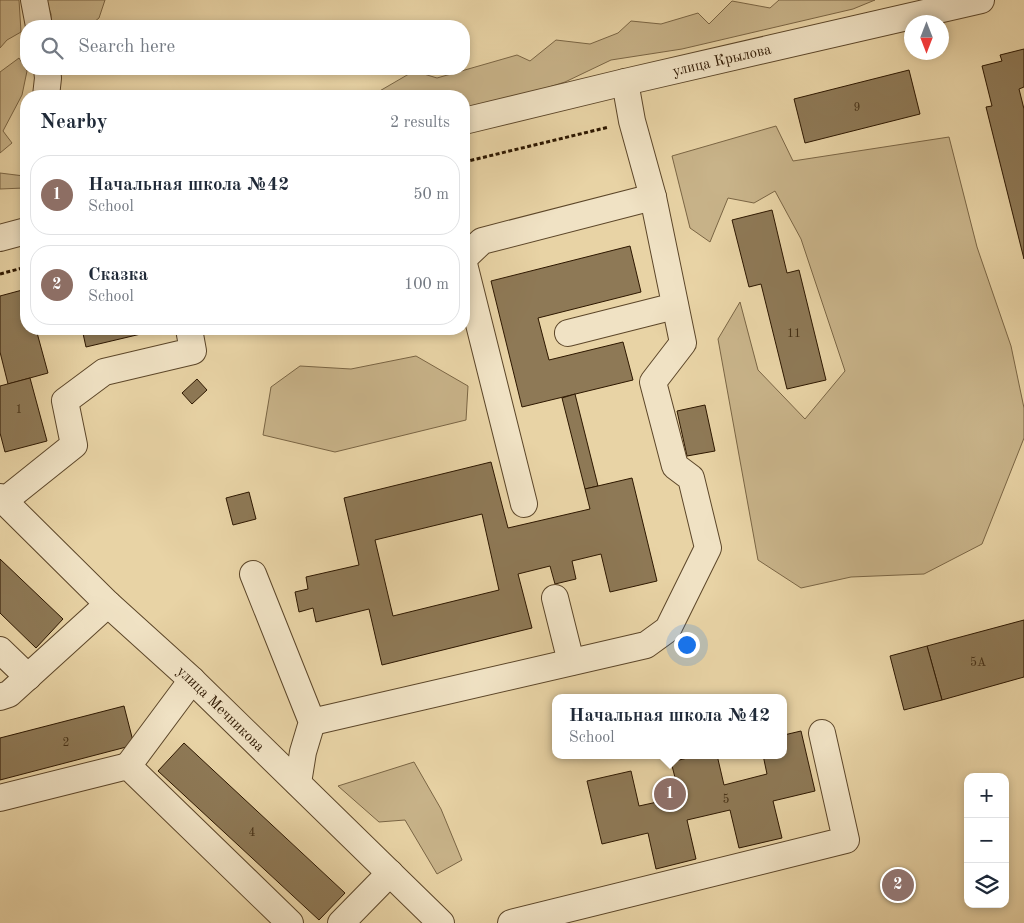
<!DOCTYPE html>
<meta charset="utf-8">
<style>
:root{--surface:#fff;--page:#f6f6f7;--text:#1f2937;--muted:#747a83;--line:#e0e1e3;--accent:#d93025}
body{margin:0;font-family:"Old Standard TT",serif;background:var(--page);color:var(--text)}
.controls{position:absolute;right:15px;bottom:15px;display:grid;overflow:hidden;border-radius:10px;box-shadow:0 2px 8px #0003}
.controls button{width:45px;height:45px;display:grid;place-items:center;padding:0;border:0;border-bottom:1px solid var(--line);background:var(--surface);color:var(--text);font:25px sans-serif}
.compass{position:absolute;left:904px;top:15px;width:45px;height:45px;border-radius:50%;background:var(--surface);box-shadow:0 2px 8px #0003;rotate:180deg}
.you{position:absolute;left:686px;top:644px;width:18px;height:18px;margin:-12px;border:4px solid #fff;border-radius:50%;background:#1a73e8;box-shadow:0 0 0 8px #1a73e833}
.badge{display:grid;place-items:center;width:32px;height:32px;border-radius:50%;background:var(--accent);color:#fff;font-size:16px;font-weight:700}
.pin{position:absolute;translate:-50% -50%;border:2px solid #fff;box-shadow:0 1px 5px #0006}
.popup{position:absolute;left:552px;top:694px;width:235px;height:65px;box-sizing:border-box;display:grid;place-content:center;border-radius:10px;background:var(--surface);filter:drop-shadow(0 1px 4px #0005);font-size:16px;white-space:nowrap;color:var(--muted)}
.popup b{font-size:19px;color:var(--text)}
.popup::after{content:'';position:absolute;left:50%;top:100%;margin-left:-10px;border:10px solid transparent;border-top-color:var(--surface)}
.list{margin:0;padding:0;list-style:none}
h2{display:flex;justify-content:space-between;align-items:center;height:65px;margin:0;padding:0 20px;font-size:21px}
h2 small{font-size:16px;font-weight:400;color:var(--muted)}
.list li{display:grid;grid-template-columns:32px 1fr auto;gap:15px;align-items:center;box-sizing:border-box;height:80px;margin:0 10px 10px;padding:0 10px;border:1px solid var(--line);border-radius:20px}
.list b{display:block;font-size:19px;white-space:nowrap}
.list p{margin:0;font-size:16px;white-space:nowrap;color:var(--muted)}
.list em{font-size:16px;font-style:normal;color:var(--muted)}
.icon{flex:none;width:28px;height:28px;fill:none;stroke:currentColor;stroke-width:2;stroke-linecap:round;stroke-linejoin:round}
.map{position:relative;flex:none;width:1024px;height:923px;overflow:hidden}
.search{position:absolute;background:var(--surface);box-shadow:0 2px 8px #0003;left:20px;top:20px;width:450px;height:55px;display:flex;align-items:center;gap:12px;box-sizing:border-box;padding:0 18px;border-radius:20px;color:var(--muted);font-size:19px}
.panel{position:absolute;background:var(--surface);box-shadow:0 2px 8px #0003;left:20px;top:90px;width:450px;height:245px;border-radius:20px}
.map>svg:first-child{display:block}
.green{fill:#c8b389;stroke:#7a6544}
.building{fill:#8e7956;stroke:#2d1700;fill-rule:evenodd}
.lines{fill:none;stroke-linecap:round;stroke-linejoin:round}
.minor-casing{stroke:#5c4629;stroke-width:28}
.path{stroke:#2d1700;stroke-width:3;stroke-dasharray:4 2.5;stroke-linecap:butt}
.minor{stroke:#f0e2c4;stroke-width:26}
.labels{text-anchor:middle;stroke-width:4;stroke-linejoin:round;paint-order:stroke}
.number-label{font-size:12px;fill:#453016}
.street-label{font-size:15px;fill:#2d1700;stroke:#f0e2c4}
</style>
<div class="map">
<svg width="1024" height="923" viewBox="0 0 1024 923">
<rect width="100%" height="100%" fill="#e8d3a5"/>
<filter id="stains"><feTurbulence type="fractalNoise" baseFrequency=".004" numOctaves="4"/><feColorMatrix values="0 0 0 0 .2 0 0 0 0 .09 0 0 0 0 .02 0 0 0 .5 -.17"/></filter>
<radialGradient id="worn" r=".72"><stop offset=".6" stop-color="#630" stop-opacity="0"/><stop offset="1" stop-color="#630" stop-opacity=".3"/></radialGradient>
<g class="green">
<polygon points="0,0 19,0 21,32 7,40 0,48"/>
<polygon points="46,0 105,0 99,18 89,26 51,26 51,14"/>
<polygon points="779,0 875,0 853,9 682,49 611,60 565,82 482,108 464,112 464,96 371,96 414,71 437,78 517,55 530,61 556,40 590,44 618,33 631,21 661,24 698,13 709,24 732,1 770,8"/>
<polygon points="19,58 27,71 22,95 3,131 12,143 0,153 0,72"/>
<polygon points="776,126 793,161 949,137 977,247 1011,346 1024,408 1024,438 982,544 924,574 851,577 801,588 758,560 718,339 740,302 758,370 805,419 845,371 801,239 775,191 754,203 728,198 710,242 690,228 672,156"/>
<polygon points="0,173 24,176 24,188 0,189"/>
<polygon points="416,356 468,386 466,420 335,452 263,435 271,387 300,366 351,369"/>
<polygon points="414,762 441,809 462,860 437,874 405,820 379,822 338,786"/>
</g>
<g class="building">
<polygon points="1024,49 1024,87 1019,89 1024,109 1024,259 986,107 992,106 982,66 1002,61 1000,55"/>
<polygon points="909,70 920,114 805,143 794,99"/>
<polygon points="772,210 787,273 799,270 826,380 787,389 761,284 749,287 732,220"/>
<polygon points="630,246 641,292 538,318 549,360 623,342 633,380 522,407 491,281"/>
<polygon points="26,289 26,329 36,329 48,373 8,384 0,352 0,296"/>
<polygon points="82,329 162,329 86,347"/>
<polygon points="30,378 47,441 5,452 0,433 0,386"/>
<polygon points="197,379 207,390 192,404 182,393"/>
<polygon points="575,394 598,486 585,489 562,398"/>
<polygon points="705,405 715,451 687,456 677,411"/>
<path d="M491,462L508,528L590,509L585,489L632,478L657,581L610,592L601,554L572,561L576,579L555,584L550,566L518,574L532,628L382,665L369,609L316,622L313,608L299,612L295,592L308,589L306,577L359,565L344,498ZM482,514L499,590L393,616L375,540Z"/>
<polygon points="249,492 256,519 233,525 226,498"/>
<polygon points="0,559 63,619 36,648 0,613"/>
<polygon points="1024,620 1024,677 942,700 927,646"/>
<polygon points="927,646 942,700 904,710 890,656"/>
<polygon points="124,706 134,745 0,780 0,738"/>
<polygon points="801,731 815,791 773,801 782,838 739,848 730,810 687,820 696,859 656,869 648,833 602,844 587,781 631,771 639,806 680,797 671,762 700,755 717,755 724,785 767,774 763,755 784,755 784,735"/>
<polygon points="184,743 345,893 319,920 158,771"/>
</g>
<g class="lines">
<defs>
<g id="minor">
<polyline points="34,0 39,26"/>
<polyline points="46,96 48,78 47,69"/>
<path id="s1" d="M464,121L625,82L981,0"/>
<polyline points="0,238 26,231"/>
<polyline points="464,258 482,241 653,197"/>
<polyline points="464,264 524,504"/>
<polyline points="568,333 675,306"/>
<path id="s2" d="M0,497L108,604L192,680L441,923"/>
<polyline points="4,501 74,445 65,401 104,372 193,351 189,329"/>
<polyline points="253,574 312,722 303,752 298,783"/>
<polyline points="555,598 571,662"/>
<polyline points="0,650 28,677"/>
<polyline points="0,697 9,694 108,604"/>
<polyline points="312,722 646,645 668,629 708,548 691,478 675,466 653,382 683,343 653,197 632,121 625,82"/>
<polyline points="128,766 192,680"/>
<polyline points="0,798 128,766 290,923"/>
<polyline points="341,923 390,873"/>
<polyline points="511,923 846,840 822,733"/>
</g>
</defs>
<use href="#minor" class="minor-casing"/>
<g class="path">
<polyline points="464,162 609,127"/>
<polyline points="0,274 26,267"/>
</g>
<use href="#minor" class="minor"/>
</g>
<g class="labels">
<g class="number-label">
<text x="857" y="111">9</text>
<text x="794" y="337">11</text>
<text x="19" y="413">1</text>
<text x="978" y="666">5А</text>
<text x="66" y="746">2</text>
<text x="726" y="803">5</text>
<text x="252" y="836">4</text>
</g>
<g class="street-label">
<text dy="5" stroke="none"><textPath href="#s1" startOffset="265">улица Крылова</textPath></text>
<text dy="5" stroke="none"><textPath href="#s2" startOffset="306">улица Мечникова</textPath></text>
</g>
</g>
<rect width="100%" height="100%" filter="url(#stains)"/>
<rect width="100%" height="100%" fill="url(#worn)"/>
</svg>
<div class="controls">
<button>+</button>
<button>−</button>
<button><svg class="icon" aria-label="layers" viewBox="0 0 24 24"><path d="M12 4l9 5-9 5-9-5zM3 14l9 5 9-5"/></svg></button>
</div>
<svg class="compass" viewBox="-18 -18 36 36"><path d="M0-13l5 13h-10z" fill="#e53935"/><path d="M0 13l5-13h-10z" fill="#747a83"/></svg>
<div class="you"></div>
<div class="pin badge" style="left:670px;top:794px;background:#8d6e63">1</div>
<div class="popup"><b>Начальная школа №42</b>School</div>
<div class="pin badge" style="left:898px;top:885px;background:#8d6e63">2</div>
<div class="search"><svg class="icon" aria-label="search" viewBox="0 0 24 24"><circle cx="10" cy="10" r="6"/><path d="M15 15l6 6"/></svg>Search here</div>
<section class="panel">
<h2>Nearby<small>2 results</small></h2>
<ul class="list">
<li><span class="badge" style="background:#8d6e63">1</span><div><b>Начальная школа №42</b><p>School</p></div><em>50 m</em></li>
<li><span class="badge" style="background:#8d6e63">2</span><div><b>Сказка</b><p>School</p></div><em>100 m</em></li>
</ul>
</section>
</div>
